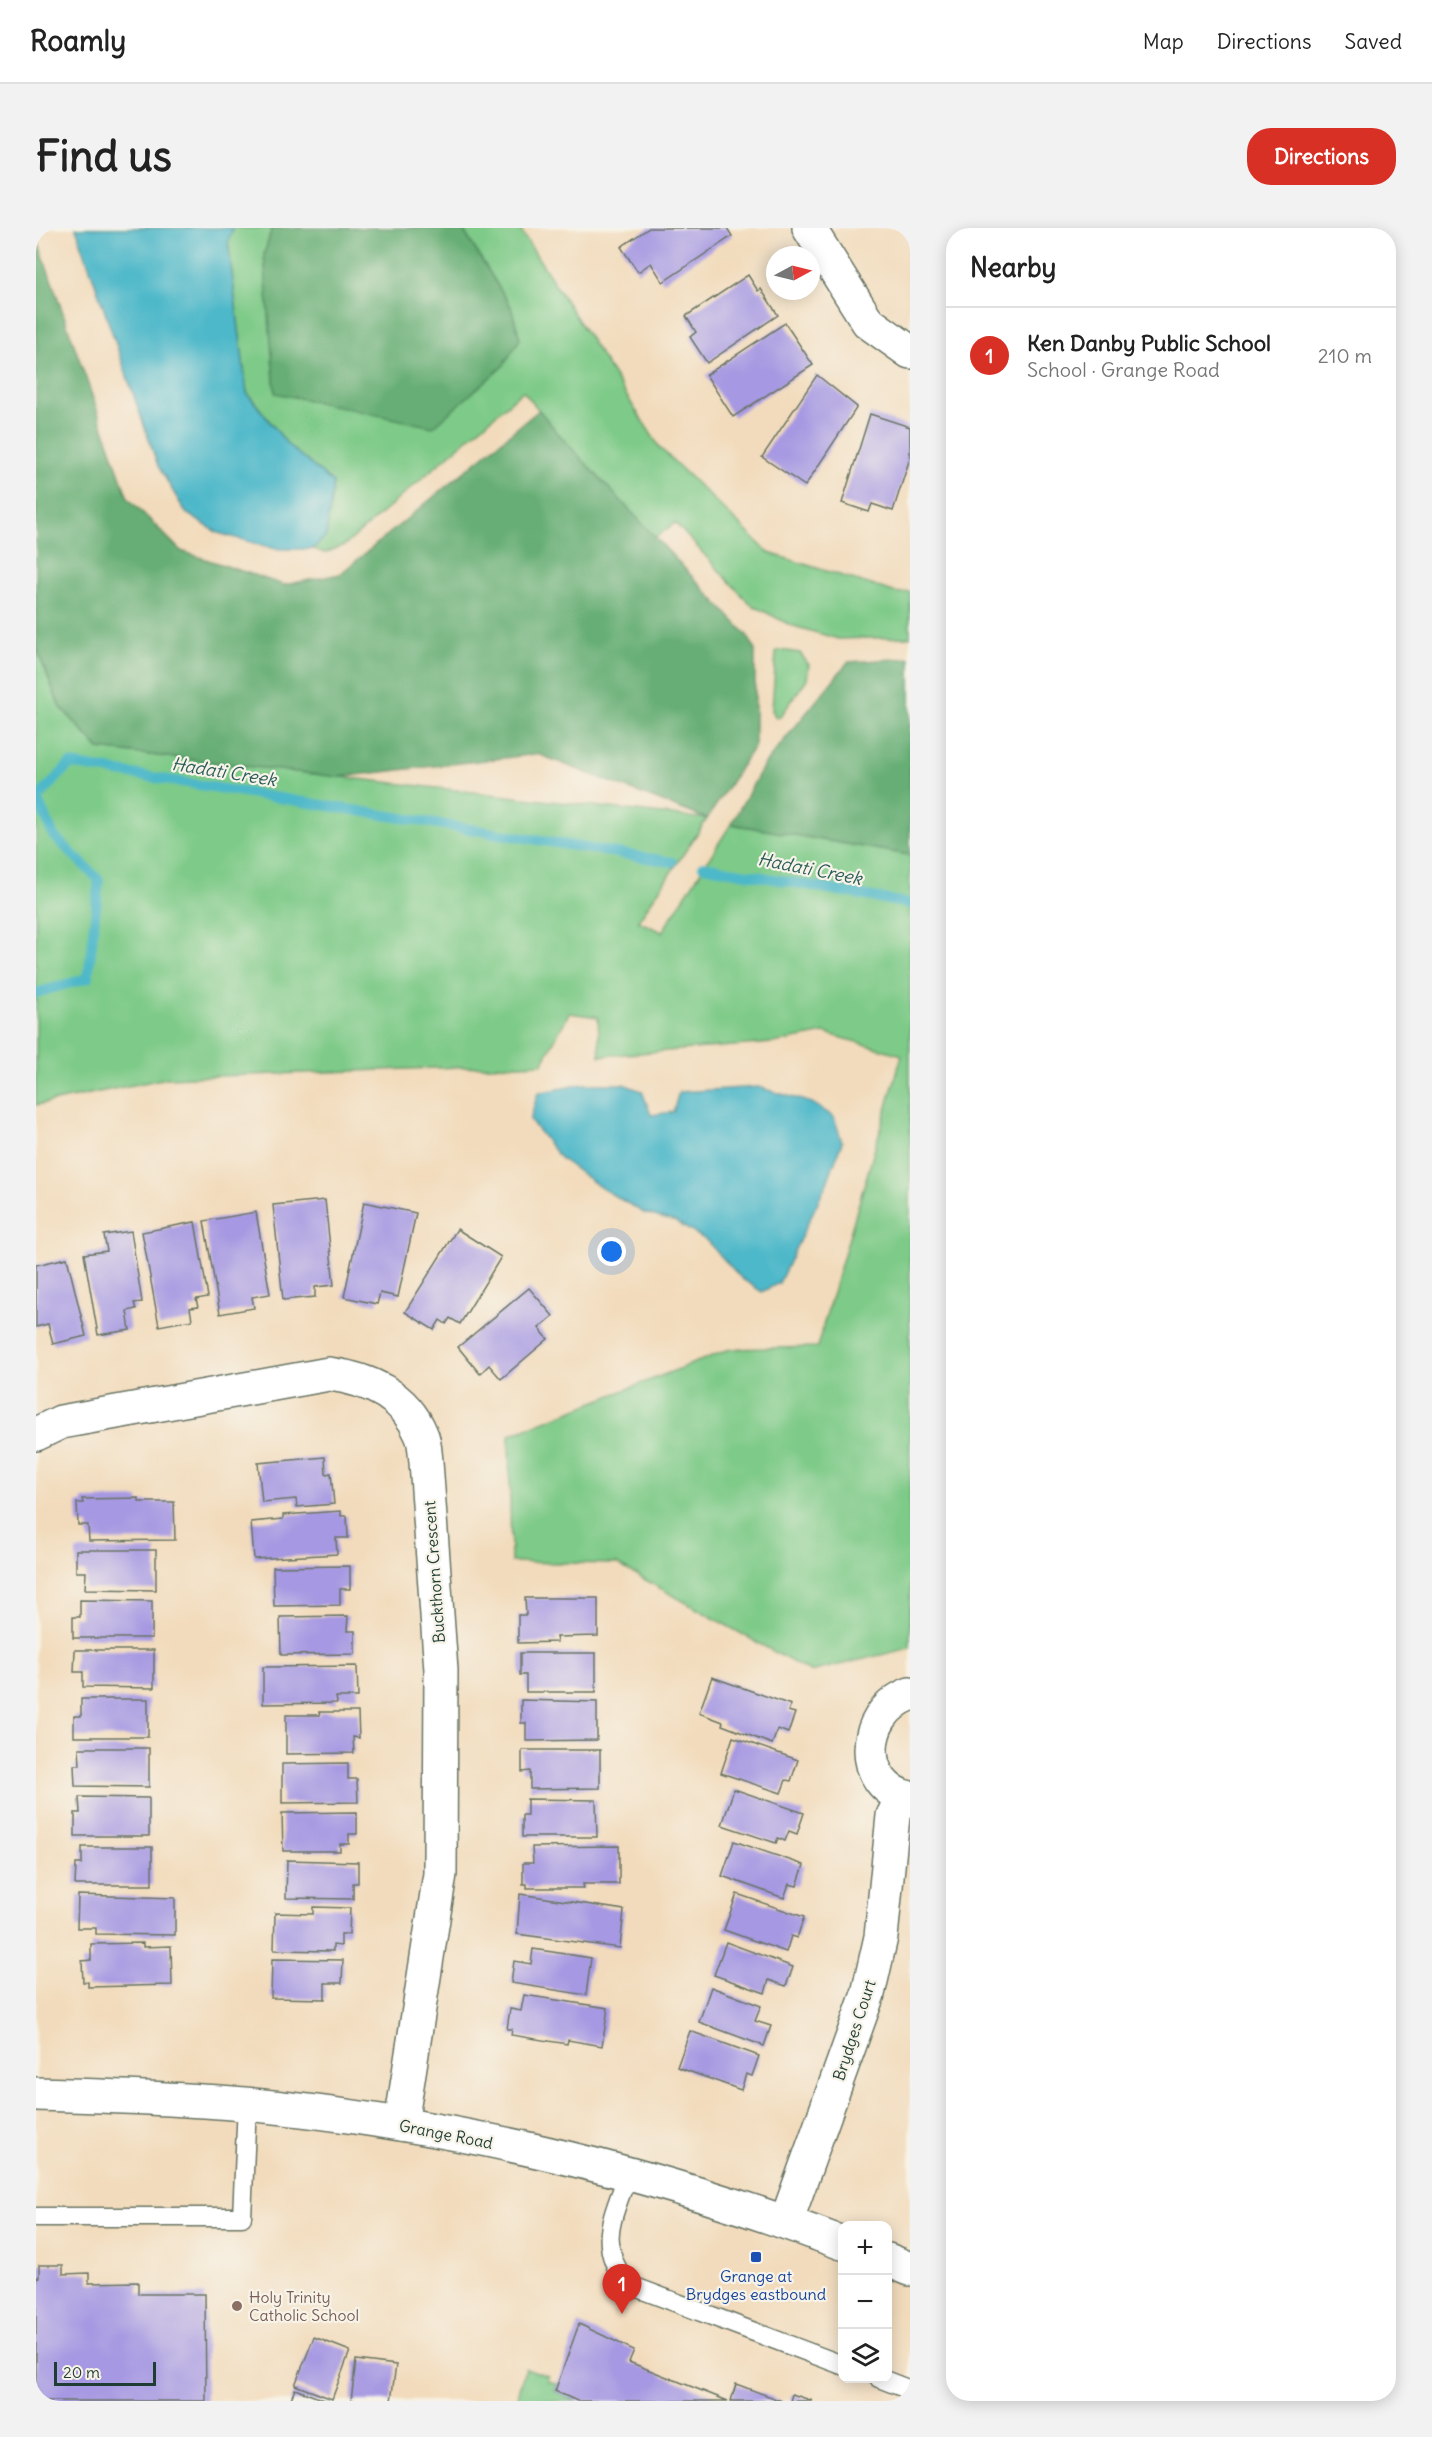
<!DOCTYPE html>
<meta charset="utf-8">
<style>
:root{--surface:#fff;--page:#f2f2f2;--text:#222;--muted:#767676;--line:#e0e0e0;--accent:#d93025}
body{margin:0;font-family:Delius,sans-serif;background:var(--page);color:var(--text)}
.controls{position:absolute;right:18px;bottom:18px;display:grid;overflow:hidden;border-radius:12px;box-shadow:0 3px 15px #0003}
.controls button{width:54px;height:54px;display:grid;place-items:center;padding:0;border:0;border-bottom:2px solid var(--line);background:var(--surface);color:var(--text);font:30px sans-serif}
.compass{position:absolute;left:730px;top:18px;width:54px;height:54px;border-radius:50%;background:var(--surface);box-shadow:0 3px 15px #0003;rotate:83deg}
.scale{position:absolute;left:18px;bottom:15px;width:102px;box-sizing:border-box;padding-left:6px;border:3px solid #1f3d34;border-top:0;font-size:16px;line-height:21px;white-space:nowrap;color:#1f3d34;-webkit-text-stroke:4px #f7f3e8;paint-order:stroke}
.you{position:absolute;left:576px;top:1024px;width:21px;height:21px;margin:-15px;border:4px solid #fff;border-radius:50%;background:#1a73e8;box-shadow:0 0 0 9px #1a73e833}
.badge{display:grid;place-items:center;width:39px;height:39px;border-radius:50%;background:var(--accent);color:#fff;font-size:20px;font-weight:700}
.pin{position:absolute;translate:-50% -50px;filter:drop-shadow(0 2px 3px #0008)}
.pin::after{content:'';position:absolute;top:32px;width:21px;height:18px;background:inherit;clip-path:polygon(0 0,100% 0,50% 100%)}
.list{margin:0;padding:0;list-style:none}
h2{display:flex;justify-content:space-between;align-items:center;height:78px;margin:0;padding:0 24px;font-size:26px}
h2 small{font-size:20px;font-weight:400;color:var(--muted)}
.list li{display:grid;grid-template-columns:39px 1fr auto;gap:18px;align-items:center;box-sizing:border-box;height:96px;padding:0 24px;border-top:2px solid var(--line)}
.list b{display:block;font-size:22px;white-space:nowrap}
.list p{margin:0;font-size:20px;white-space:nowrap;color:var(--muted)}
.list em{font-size:20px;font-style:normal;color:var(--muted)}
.icon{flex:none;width:33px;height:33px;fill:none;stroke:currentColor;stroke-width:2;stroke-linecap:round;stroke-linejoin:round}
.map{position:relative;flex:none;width:874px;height:2173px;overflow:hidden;border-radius:24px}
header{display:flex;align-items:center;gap:36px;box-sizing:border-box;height:84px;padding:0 30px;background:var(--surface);border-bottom:2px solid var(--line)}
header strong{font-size:28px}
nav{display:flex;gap:33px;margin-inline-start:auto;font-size:21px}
.intro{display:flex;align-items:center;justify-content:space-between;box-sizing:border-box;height:144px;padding:0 36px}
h1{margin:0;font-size:42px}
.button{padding:15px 27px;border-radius:24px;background:var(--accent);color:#fff;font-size:21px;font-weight:700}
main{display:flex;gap:36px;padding:0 36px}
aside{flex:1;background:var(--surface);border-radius:24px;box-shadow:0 3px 15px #0003}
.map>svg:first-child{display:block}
.green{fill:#7eca88;stroke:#4e845e;stroke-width:1.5}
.forest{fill:#66ae74;stroke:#427654;stroke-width:1.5}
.water{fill:#4db8c9;stroke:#367a7e;stroke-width:1.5}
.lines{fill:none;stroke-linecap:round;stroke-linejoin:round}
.stream{stroke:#4db8c9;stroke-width:10}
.building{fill:#a698e2}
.service-casing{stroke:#697464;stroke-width:21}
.minor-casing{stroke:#697464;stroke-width:36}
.tertiary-casing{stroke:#697464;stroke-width:36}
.service{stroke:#fff;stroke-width:18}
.minor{stroke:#fff;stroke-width:33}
.tertiary{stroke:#fff;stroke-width:33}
.transit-dot{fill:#1a4fb4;stroke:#f7f3e8;stroke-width:2}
.education-dot{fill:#8d6e63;stroke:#f7f3e8;stroke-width:2}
.labels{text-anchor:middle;stroke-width:4.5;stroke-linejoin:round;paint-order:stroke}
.street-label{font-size:16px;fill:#1f3d34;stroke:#f7f3e8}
.transit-label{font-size:16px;fill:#164399;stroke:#f7f3e8}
.education-label{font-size:16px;fill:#785e54;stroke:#f7f3e8;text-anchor:start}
.water-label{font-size:18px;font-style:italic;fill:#2a5c59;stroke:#f7f3e8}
</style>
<header>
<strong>Roamly</strong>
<nav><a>Map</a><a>Directions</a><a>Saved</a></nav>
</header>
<div class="intro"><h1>Find us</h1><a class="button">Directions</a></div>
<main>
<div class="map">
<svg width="874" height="2173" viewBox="0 0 874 2173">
<rect width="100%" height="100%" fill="#f7f3e8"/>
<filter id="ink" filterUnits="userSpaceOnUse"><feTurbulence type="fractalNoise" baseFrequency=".0167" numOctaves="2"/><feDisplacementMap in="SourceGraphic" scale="12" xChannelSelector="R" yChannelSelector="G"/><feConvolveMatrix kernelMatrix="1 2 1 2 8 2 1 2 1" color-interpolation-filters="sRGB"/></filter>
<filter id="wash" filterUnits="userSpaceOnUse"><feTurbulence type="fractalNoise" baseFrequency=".008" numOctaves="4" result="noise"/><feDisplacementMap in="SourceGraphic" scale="24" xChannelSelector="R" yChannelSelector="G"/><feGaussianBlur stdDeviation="1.35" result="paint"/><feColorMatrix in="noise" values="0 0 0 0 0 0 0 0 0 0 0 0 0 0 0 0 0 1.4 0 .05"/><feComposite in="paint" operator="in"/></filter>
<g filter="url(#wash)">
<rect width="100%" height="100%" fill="#f2dbbc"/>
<g class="green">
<polygon points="197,0 236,0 228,27 475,79 426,0 483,0 624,220 733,325 861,365 874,364 874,409 802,411 754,397 714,376 639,295 619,310 526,210 487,163 309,317 289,325 277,321 290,308 297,255 252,217 211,164 192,14"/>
<polygon points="0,418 23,477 63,521 671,591 602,693 626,704 695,596 874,627 874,1420 774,1444 581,1336 475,1334 473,1207 694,1121 781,1119 866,827 789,805 737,815 564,828 562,789 533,785 506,836 131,850 0,877"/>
<polygon points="744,422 764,425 773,437 771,451 744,489 740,490 736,482 740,424"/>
<polygon points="489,2140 512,2148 511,2153 521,2155 519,2163 541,2173 481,2173"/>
</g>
<g class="forest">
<polygon points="236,0 426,0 475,79 484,111 467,138 397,199 239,165 228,27"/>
<polygon points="0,8 92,270 145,323 248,357 304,346 503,182 526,210 711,407 719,421 719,517 671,591 502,526 303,549 63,521 23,477 0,418"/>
<polygon points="874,430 874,627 695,596 728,537 812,434"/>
</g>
<g class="water">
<polygon points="40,0 197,0 192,14 211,165 252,217 297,255 290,308 277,321 240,321 182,305 150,285 122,238"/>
<polygon points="548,856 587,856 606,863 615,887 637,884 643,864 722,859 776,875 798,889 806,914 791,955 743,1055 726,1064 706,1051 670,1012 640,994 608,985 567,961 524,930 494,892 502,865"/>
</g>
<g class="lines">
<g class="stream">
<polyline points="667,638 874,676"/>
<polyline points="0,765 52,750 63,652 18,608 1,571 34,536 636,634"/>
</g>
</g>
<g id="blocks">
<g class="building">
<polygon points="613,0 691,0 696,8 627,54 615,35 602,44 585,19"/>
<polygon points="712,47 722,63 725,61 742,87 671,135 654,109 660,104 650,88"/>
<polygon points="749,95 777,137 697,189 670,147"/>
<polygon points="781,147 821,179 769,258 726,229"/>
<polygon points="834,186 874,199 874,230 857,283 836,276 833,284 806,275"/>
<polygon points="289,972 298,1057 279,1059 279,1069 247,1072 237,977"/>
<polygon points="328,974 380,985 362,1069 344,1065 341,1076 308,1069"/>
<polygon points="220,984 234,1066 216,1069 218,1080 184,1086 168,993"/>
<polygon points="159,994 172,1069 160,1071 162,1079 154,1080 156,1092 123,1098 106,1004"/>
<polygon points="421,1001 465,1029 424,1096 414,1090 410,1096 404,1092 398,1102 369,1084"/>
<polygon points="95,1003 106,1074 98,1075 100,1081 91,1083 94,1102 62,1107 48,1026 71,1023 68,1007"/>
<polygon points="31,1030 50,1108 17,1116 12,1096 0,1099 0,1037"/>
<polygon points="493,1060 517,1088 503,1100 512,1111 465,1151 453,1137 444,1146 422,1119"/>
<polygon points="289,1229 290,1246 295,1245 298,1276 261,1279 260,1271 226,1274 222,1235"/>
<polygon points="103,1270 103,1274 138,1274 139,1312 53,1313 52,1297 42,1297 41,1275 47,1275 46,1271"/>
<polygon points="305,1283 305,1288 311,1288 312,1310 300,1310 301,1326 218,1331 215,1294 247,1291 247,1287"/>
<polygon points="40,1322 120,1322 120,1362 49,1361 50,1344 40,1344"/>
<polygon points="314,1338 314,1361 304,1361 304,1377 238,1378 237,1339"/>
<polygon points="489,1370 562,1370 562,1408 520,1409 521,1414 482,1415 482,1387 490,1387"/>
<polygon points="44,1372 116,1373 116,1410 37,1410 37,1389 44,1389"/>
<polygon points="312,1388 311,1403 319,1403 319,1426 245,1427 244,1389"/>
<polygon points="39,1422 118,1422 118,1460 47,1459 47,1444 38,1444"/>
<polygon points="484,1425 560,1425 560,1464 490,1464 490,1447 484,1447"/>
<polygon points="321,1438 322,1469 300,1469 301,1475 227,1476 227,1439"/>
<polygon points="676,1449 755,1477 752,1483 759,1485 752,1505 742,1501 736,1516 686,1497 687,1494 663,1485"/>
<polygon points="45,1471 112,1471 112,1509 38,1509 38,1488 45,1488"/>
<polygon points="485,1472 561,1474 561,1512 490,1513 490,1495 485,1495"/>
<polygon points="283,1484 322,1484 323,1510 317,1509 318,1525 250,1526 250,1487 284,1487"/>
<polygon points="697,1509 762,1532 755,1553 750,1552 745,1565 685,1545"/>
<polygon points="43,1520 113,1520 113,1559 39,1558 38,1537 44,1537"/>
<polygon points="486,1522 564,1522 564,1560 494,1561 494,1543 486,1544"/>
<polygon points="312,1535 312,1551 321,1551 322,1574 246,1575 246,1536"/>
<polygon points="698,1561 768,1585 761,1606 753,1603 749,1613 742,1610 740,1615 686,1597"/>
<polygon points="43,1569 113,1570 113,1608 39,1608 39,1585 44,1585"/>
<polygon points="491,1571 560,1572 561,1609 486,1609 486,1587 491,1587"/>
<polygon points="321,1584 321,1606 313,1606 313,1616 304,1616 304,1623 247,1623 246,1585"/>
<polygon points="698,1613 768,1637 761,1658 753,1656 748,1670 686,1648"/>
<polygon points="583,1618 583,1656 547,1656 548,1660 491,1660 491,1656 487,1656 487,1635 497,1635 496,1619"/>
<polygon points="46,1619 116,1619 116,1657 39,1657 40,1636 46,1636"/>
<polygon points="251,1632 322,1634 322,1655 317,1655 317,1671 250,1670"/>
<polygon points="484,1666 588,1682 584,1720 481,1706"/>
<polygon points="701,1666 768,1689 761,1710 755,1708 750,1724 688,1702"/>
<polygon points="42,1667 139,1670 139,1707 60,1706 60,1700 41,1700"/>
<polygon points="277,1679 314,1680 313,1706 305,1706 305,1718 297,1717 297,1723 238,1722 239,1685 277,1686"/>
<polygon points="690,1714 757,1739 750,1758 733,1752 729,1765 678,1747"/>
<polygon points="107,1715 107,1719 135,1718 136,1757 52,1759 52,1754 47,1754 46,1733 55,1732 55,1716"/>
<polygon points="497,1721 555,1730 550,1767 475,1755 478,1733 495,1736"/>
<polygon points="236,1731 307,1732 306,1755 289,1755 289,1771 235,1770"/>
<polygon points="675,1759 725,1778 719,1793 735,1798 728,1818 663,1794"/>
<polygon points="488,1767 572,1780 566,1818 532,1812 531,1816 475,1807 476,1801 471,1801 474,1781 485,1783"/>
<polygon points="654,1803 723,1828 716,1848 710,1846 705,1862 641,1839"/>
<polygon points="3,2037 27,2037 27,2046 53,2045 53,2055 102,2054 102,2066 169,2066 170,2173 0,2173 0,2050 3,2049"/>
<polygon points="543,2096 598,2122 593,2134 692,2173 541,2173 519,2163"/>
<polygon points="278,2109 314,2123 296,2171 259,2157"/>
<polygon points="320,2132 360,2137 355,2173 315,2173"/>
<polygon points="700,2156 746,2173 695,2173"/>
<polygon points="259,2161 291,2173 254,2173"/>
<polygon points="756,2166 777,2173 754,2173"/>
</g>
</g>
</g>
<g filter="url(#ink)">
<use href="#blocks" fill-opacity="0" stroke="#697464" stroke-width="1.5"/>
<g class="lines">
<defs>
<g id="service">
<path d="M592,1946C577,1989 560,2016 591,2056L806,2137"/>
<polyline points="0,1989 206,1989 211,1876"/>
<polyline points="843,2150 874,2162"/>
</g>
<g id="minor">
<polyline points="773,0 832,94 874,124"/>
<path d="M0,1206L25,1194L293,1146C332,1151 369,1167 385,1206C389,1214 389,1225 390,1234L405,1442L404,1646L365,1896"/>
<path d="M874,1466C822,1486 822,1560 874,1570"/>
<polyline points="750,1994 832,1766 845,1709 857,1588 866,1569"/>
</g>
<g id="tertiary">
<path d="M0,1866C70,1868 139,1870 208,1876C412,1895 615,1943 806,2015"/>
<polyline points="852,2032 874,2041"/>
</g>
</defs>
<use href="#service" class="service-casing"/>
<use href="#minor" class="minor-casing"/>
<use href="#tertiary" class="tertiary-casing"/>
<use href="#service" class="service"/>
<use href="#minor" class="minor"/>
<use href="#tertiary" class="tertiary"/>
</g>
</g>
<rect class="transit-dot" x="714" y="2023" width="12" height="12" rx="3"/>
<circle class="education-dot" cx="201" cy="2078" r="6"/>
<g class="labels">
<g class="street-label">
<text transform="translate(398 1344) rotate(-94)" y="6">Buckthorn Crescent</text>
<text transform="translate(818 1802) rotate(-72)" y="6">Brydges Court</text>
<text transform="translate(410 1906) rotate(11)" y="6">Grange Road</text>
</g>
<g class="transit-label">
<text x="720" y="2054">Grange at<tspan x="720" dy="18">Brydges eastbound</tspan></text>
</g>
<g class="education-label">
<text x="213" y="2075">Holy Trinity<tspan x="213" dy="18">Catholic School</tspan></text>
</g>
<g class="water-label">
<text transform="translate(188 544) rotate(9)" y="6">Hadati Creek</text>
<text transform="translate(774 641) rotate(11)" y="6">Hadati Creek</text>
</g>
</g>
</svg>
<div class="controls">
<button>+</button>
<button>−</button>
<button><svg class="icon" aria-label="layers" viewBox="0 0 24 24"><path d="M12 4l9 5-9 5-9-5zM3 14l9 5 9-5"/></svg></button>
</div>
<svg class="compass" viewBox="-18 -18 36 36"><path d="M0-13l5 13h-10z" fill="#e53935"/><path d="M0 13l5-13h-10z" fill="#767676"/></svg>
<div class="scale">20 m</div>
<div class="you"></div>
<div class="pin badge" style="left:586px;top:2086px">1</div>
</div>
<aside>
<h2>Nearby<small></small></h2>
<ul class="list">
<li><span class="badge">1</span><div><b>Ken Danby Public School</b><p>School · Grange Road</p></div><em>210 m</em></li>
</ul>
</aside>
</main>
